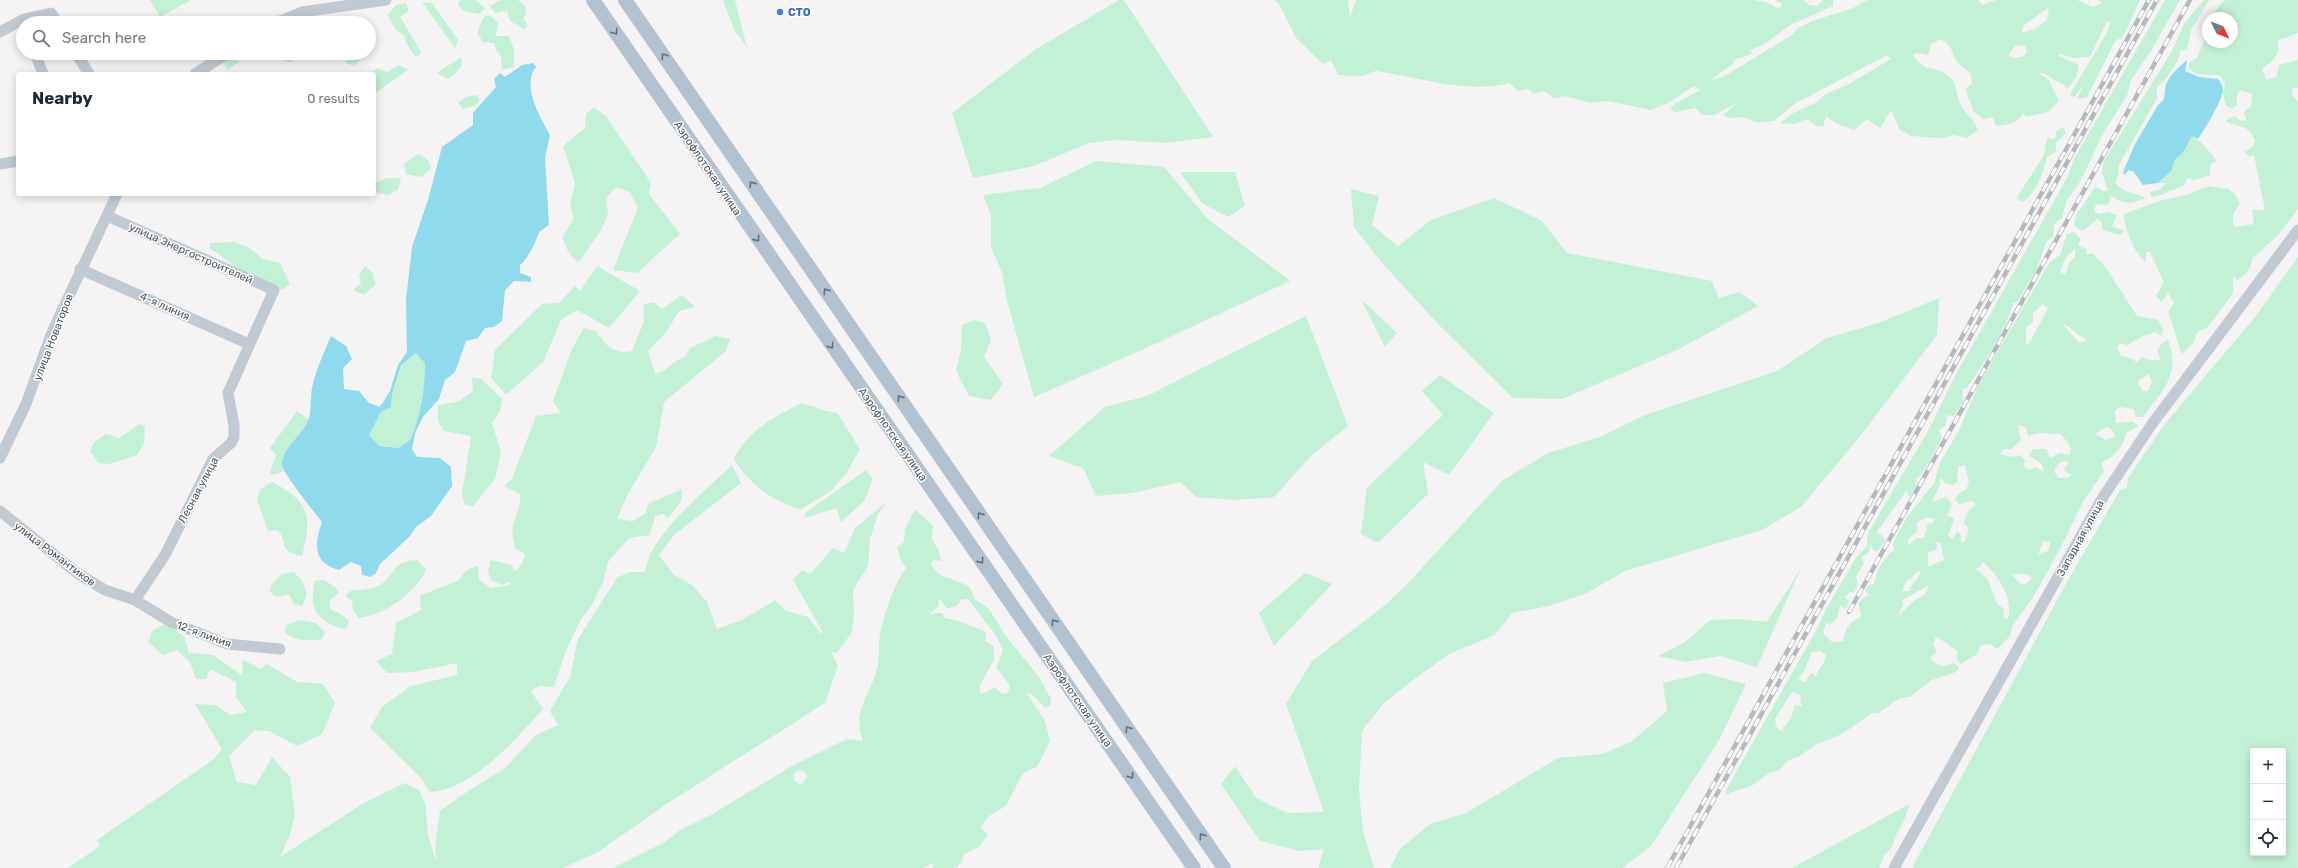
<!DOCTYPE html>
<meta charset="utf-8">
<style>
:root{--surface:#fff;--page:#f6f6f7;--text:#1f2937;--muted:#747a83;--line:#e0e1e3}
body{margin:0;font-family:Rubik,sans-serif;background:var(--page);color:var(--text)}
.controls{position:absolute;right:12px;bottom:12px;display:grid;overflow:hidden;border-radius:4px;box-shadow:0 2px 10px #0003}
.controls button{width:36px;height:36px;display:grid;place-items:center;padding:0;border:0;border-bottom:1px solid var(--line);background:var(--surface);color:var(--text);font:20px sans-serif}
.compass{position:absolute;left:2202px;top:12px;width:36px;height:36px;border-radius:50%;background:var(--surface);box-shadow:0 2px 10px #0003;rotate:133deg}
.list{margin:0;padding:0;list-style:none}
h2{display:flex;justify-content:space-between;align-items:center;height:52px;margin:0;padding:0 16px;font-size:17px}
h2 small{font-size:13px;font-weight:400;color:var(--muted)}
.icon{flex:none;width:22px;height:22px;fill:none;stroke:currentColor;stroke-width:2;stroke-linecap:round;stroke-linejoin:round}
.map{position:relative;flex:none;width:2298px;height:868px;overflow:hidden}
.search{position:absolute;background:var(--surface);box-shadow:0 2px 10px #0003;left:16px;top:16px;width:360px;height:44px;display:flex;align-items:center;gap:10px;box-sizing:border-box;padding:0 14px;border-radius:22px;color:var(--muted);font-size:15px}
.panel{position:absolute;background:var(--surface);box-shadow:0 2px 10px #0003;left:16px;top:72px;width:360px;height:124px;border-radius:4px}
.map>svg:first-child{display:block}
.green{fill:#c3f1d5;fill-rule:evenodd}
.water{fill:#90daee;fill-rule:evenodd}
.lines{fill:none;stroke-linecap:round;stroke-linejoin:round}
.minor{stroke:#c1cad2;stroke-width:11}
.major{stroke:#b3c2d1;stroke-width:14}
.rail-casing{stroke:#b5b8bd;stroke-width:4.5}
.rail{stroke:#fff;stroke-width:3;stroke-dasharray:9;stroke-linecap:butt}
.oneway{stroke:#64717d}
.shop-dot{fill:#3f7fe0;stroke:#fff;stroke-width:1.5}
.labels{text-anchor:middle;stroke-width:3;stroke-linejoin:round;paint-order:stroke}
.shop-label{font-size:11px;font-weight:bold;fill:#366cbe;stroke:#fff;text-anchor:start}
.street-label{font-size:11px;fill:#4a5661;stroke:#fff}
</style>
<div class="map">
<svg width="2298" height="868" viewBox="0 0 2298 868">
<rect width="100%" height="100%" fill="#f5f3f3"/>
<g class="green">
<polygon points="150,0 191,0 160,17"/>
<polygon points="460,0 475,0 485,8 479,14 464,11 458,5"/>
<polygon points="501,0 518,0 525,6 526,15 523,18 528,25 524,29 510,21 507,11 495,13 490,6"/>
<polygon points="723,0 735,0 747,48 734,29"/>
<polygon points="1119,0 1124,0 1213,137 1165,143 1116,140 1089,143 1034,166 973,178 952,113 1036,49"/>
<path d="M1274,0H1348L1350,17L1356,0H1753L1769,3L1779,9L1782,4L1775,0H1803L1809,5L1817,6L1823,0H1833V6L1790,25L1766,43L1751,50L1752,54L1736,59C1731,70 1717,71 1711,81L1723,77L1792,35L1798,28L1815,20L1851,9L1868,0H1978L1982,5L1996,0H2077L2093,7L2102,3L2097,0H2140L2122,38L2116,40L2087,97L2077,99L2084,83L2074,98L2070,94L2107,33L2111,21L2106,23L2090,57L2072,58L2061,54L2057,55L2079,65L2076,78L2068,88L2043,73H2038L2048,79L2059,101L2048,112L2025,117L2024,112C2018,123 2008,125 1996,126L1993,117L1983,119L1973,111C1972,102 1967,98 1966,89L1972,83L1971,74C1967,70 1961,67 1958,63C1951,53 1954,47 1941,39L1931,44L1928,55L1918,53L1913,55C1922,71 1932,66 1944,73C1961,83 1954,98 1964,110C1970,119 1974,119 1978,130L1967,138L1954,135L1941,138L1911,136L1900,130L1891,110L1880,128L1867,119L1854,130L1837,124L1826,116L1823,127L1816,126L1806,119L1795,124L1780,123L1793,113L1817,102L1826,94L1847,85L1891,59L1887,55L1796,103L1774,121L1756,122L1744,117L1730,118L1723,115L1738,103L1714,115H1702L1696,108L1675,112L1670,109L1676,103L1701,90L1694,86L1668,103L1651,110L1608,101L1589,103L1566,96L1554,98L1544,91L1534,94L1528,89L1517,91L1510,83C1466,94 1422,78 1377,71C1371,71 1366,76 1360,76C1353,77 1345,75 1338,75L1331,60L1323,64L1296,38L1279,4ZM2049,7L2047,20L2037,28L2022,33L2023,26ZM2016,45L2025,46L2027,53L2022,57L2012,58L2009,54Z"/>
<path d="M2165,0H2180L2151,51L2131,80L2127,96L2104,132L2081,180L2066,202L2062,218L2054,224L2053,237L2046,242L2037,269L2017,302L2013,303C2005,334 1984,362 1967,388L1962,389L1963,401L1954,416L1948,415L1945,426L1939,430L1942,438C1935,449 1926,472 1916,479V486L1909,497L1906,491L1876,533L1882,535L1885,541L1877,552L1872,549L1871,543L1869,552L1862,557L1864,563L1856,576L1858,584L1854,592L1849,593L1845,597L1849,601L1846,609L1840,605L1837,618L1830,625L1826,622L1823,633L1832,642L1843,641C1846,627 1849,622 1862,616L1858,604L1864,597L1869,595L1865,591L1869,585L1874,584C1877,569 1882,560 1894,550L1893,543L1907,517L1934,483L1940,463L1959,430L1979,384L2049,263L2060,255L2067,234L2074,232L2081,239L2078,246L2087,249L2086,254H2093L2106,268L2137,316L2158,320L2163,329L2162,336L2155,332L2141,337L2127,345L2119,343L2117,349L2121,356L2133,359L2137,363L2142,357L2149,360H2161L2157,351L2161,344L2168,340C2181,375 2163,390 2143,417H2136L2134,409L2121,407L2115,410L2116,423L2133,422L2139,426L2126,433C2123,447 2115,457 2101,463L2104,471L2084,500L2061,547L2032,599L2013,625L2010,636L1997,649L1990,644L1981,645L1976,655L1961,664L1957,660V651L1936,636L1933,645L1937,652L1930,658C1936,667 1944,667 1954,663L1959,667L1956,672L1932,680L1910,697L1900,698L1878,713H1872L1842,734L1817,744L1798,757L1787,761L1780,770C1764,773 1763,780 1749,787C1741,790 1735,790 1728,795L1725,792L1818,627L1826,609L1857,556L1867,546V535L1928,431L1954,378L2068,176L2074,159ZM2075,249V257L2069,263L2065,275L2060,273L2066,257ZM2043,304L2048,308L2029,344L2026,345V328L2033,322V313ZM2062,323C2072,328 2078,336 2087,340L2079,343ZM2149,374L2152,382L2148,391H2142L2138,381ZM2018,425L2026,427L2028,436L2039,433L2060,434L2067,441L2071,449L2069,455L2060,453L2050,458L2046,449H2033L2029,456L2042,464L2043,472L2036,467L2029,470L2024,467L2025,460L2019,455L2012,457L2000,454L2003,449H2011L2021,440ZM2107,427L2113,431L2115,437L2106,440L2095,434ZM2064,461L2069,463L2064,469L2066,472L2072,475L2067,478H2058L2054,471L2058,464ZM1965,465L1969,482L1966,490L1959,493L1955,499L1959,504L1972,501L1976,504C1969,509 1965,515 1964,524L1969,528L1965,541L1961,543V535L1958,531L1952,539L1948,536L1954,519L1947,515L1952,504L1946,497L1932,502L1940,485V477L1946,484L1953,485L1957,482L1958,467ZM1927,517L1935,519L1932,524L1928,523L1924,538H1917L1907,546L1909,538L1917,531V522ZM2051,541L2048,551L2038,554L2043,542ZM1936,542L1941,543L1944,560L1928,567V553L1937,549ZM1983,562C1997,574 2014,598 2008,618L2004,619L2003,608L1997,604L1987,578L1975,569L1980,567ZM1921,571C1918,580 1912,583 1909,591H1902L1906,581L1912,578L1917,572ZM2011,574H2026L2032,578L2025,585L2019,583ZM1929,585L1925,594L1914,601L1898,616L1903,604L1902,600ZM1820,651L1826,655C1825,664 1819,667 1816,676L1811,673L1805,682L1798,680L1804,671L1812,652ZM1792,692L1801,695L1800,701L1802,706L1795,705L1791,718L1781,731L1776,726L1775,719Z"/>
<path d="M2204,0H2209L2191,30L2187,50H2181C2177,65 2169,77 2157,87V98L2119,165L2118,176L2115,183C2124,193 2133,192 2146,198L2131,203L2120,201L2111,196L2108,205L2096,204L2094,212L2100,214L2108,212L2117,215L2112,226L2125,231L2120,235L2102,230V222L2097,219L2083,231L2074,226L2076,215L2096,186L2103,191H2108L2102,172L2104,161L2172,51L2184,24Z"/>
<path d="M2224,0H2298V33L2277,41L2279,50L2274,59L2262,69L2266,80L2276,77L2279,65L2298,60V88H2293L2292,96L2298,101V209L2278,235L2252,259C2251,268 2246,276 2237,280L2233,276V293L2208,327L2197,332L2193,343L2182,354C2176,340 2174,326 2168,312L2174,303L2168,293L2162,302L2156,296L2164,282L2150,252H2146V262C2134,254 2124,227 2124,214L2162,200L2186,195L2208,186L2228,189L2235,194L2240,204C2233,212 2231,216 2234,227L2254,224L2252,210H2265L2254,155L2248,156L2244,151L2252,148L2255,141C2248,123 2239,128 2225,121L2234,116L2241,121L2246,120L2244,112L2251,106L2252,94L2240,90L2237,95V105L2232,108L2226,106L2223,94L2225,84L2220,75L2197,74L2188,68L2190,62L2197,58L2208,31V42H2232V18H2210Z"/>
<polygon points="422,2 432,3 458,40 455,48"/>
<polygon points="406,3 409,11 400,17 421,52 420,55 415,56 406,43 404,36 395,29 388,15 396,5"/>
<polygon points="490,15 498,23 496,36 509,36 514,50 514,67 502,70 501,57 497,52 494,43 483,42 477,33 484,17"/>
<polygon points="274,53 304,53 290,63 278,59"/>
<polygon points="346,53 367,53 354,66 346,63"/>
<polygon points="234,57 239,62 227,70 223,62"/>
<polygon points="461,57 462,65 454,75 447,79 437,73"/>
<polygon points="399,65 408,70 374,94 374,74 370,74 378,68 387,72"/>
<polygon points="476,95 480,99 477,105 463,109 458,103 466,97"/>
<polygon points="594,107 606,116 651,183 649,194 680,234 637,273 613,270 638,208 630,192 616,187 606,198 608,215 601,230 578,263 569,253 562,238 574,218 570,205 575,183 563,146 585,128 586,114"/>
<path d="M2063,127L2066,133L2056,143V152L2047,157C2043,173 2037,192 2023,202L2017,198C2025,183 2035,171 2043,156C2046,150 2044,145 2048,138L2055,139L2056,131Z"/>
<path d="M2192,136C2200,140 2212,153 2216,161L2210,165V175L2194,180L2187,178L2185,185L2158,196L2151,197L2150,192L2159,190L2167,183H2158L2172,170L2174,161L2184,151Z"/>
<polygon points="418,154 428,160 431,168 421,177 406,174 404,164"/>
<polygon points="1096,161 1164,167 1207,218 1290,281 1144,349 1034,397 1007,301 1002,272 991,247 991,215 983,195 1040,188"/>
<polygon points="1180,172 1235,172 1245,206 1228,217 1202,203"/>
<polygon points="387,178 401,178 398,190 388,195 374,192 374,184"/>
<polygon points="1351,189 1379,196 1372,225 1398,246 1431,220 1494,198 1542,221 1567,253 1712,281 1719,298 1740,292 1758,306 1679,349 1562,399 1513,398 1441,327 1382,263 1354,227"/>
<path d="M234,242L248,247L263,259L280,263L290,284L281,290C265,283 250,276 236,267C226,261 220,254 210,249V243Z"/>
<path d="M2298,257V868H1912L2067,582L2120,490L2127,488L2128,478L2164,425L2256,316ZM2253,751H2283V853H2253Z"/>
<polygon points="365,266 373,273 375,285 364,295 353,290 361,283 359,275"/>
<polygon points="597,266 640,291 609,328 577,310 561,320 543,362 506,395 491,378 495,350 542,304 559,303 575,286 580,291"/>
<path d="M682,295L695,307L679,311L667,331L648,351L655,374C670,370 671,361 685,357L690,348L716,336L730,339L726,351L664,402L656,447L629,492L617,519L633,521L646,513L648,504L682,489L681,501L668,518L663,514L655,516L650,535L629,538L608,562L603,582L592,605L581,619L565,653L554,687L539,686L531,691L543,709C516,739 472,790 430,792L421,778L370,728L382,707L411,686L457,675V663L413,672L387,673L376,661L392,654L396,623L421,610L420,596L459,580L465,571L478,565L479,580L491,588L510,585V581L502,585L491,580L488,571L491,560L511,565L515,571L522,564L525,554L516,549C506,521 521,518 520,494L504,486L512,479L536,416L561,413L553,401L572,349L584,328L596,331C606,346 614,355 632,351L644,321L643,305L654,302L662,309Z"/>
<polygon points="1939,298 1937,335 1861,435 1801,507 1762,530 1625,571 1587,593 1549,606 1512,613 1495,635 1449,654 1409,683 1383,704 1362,731 1359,790 1363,831 1374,868 1319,868 1323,849 1300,851 1260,841 1221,784 1235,766 1256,798 1287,813 1324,812 1286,704 1312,661 1384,606 1409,582 1503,480 1548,453 1600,437 1645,415 1777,371 1827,338 1881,322"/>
<polygon points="1361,299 1397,333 1385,347"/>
<polygon points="1306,316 1348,426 1313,454 1274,497 1233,500 1196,497 1181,482 1132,493 1096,496 1083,468 1049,456 1105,407 1147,396"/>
<polygon points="974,320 985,323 991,339 984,357 1003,384 991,400 969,396 956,371 961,350 962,325"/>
<path d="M416,353L425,362C425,388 421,415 411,438C409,442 402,445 399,448L379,446L369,435L381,412L391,407L392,394L402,366Z"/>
<polygon points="1440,375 1494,413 1449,475 1423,462 1428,494 1378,543 1361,534 1367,488 1443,415 1422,391"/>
<polygon points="472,377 481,379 502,399 500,411 492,423 501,452 495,479 473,506 465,505 462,494 471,436 444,431 438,421 438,405 458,402 473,391"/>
<path d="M802,403L822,410L837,413L860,449L847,472L832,490L800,510C767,496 754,489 734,459C747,431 775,416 802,403Z"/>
<path d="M297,411L309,420C299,437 279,451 283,472L269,475L276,455L270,448Z"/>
<polygon points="139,424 145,426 144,443 137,455 110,464 99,463 90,452 94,442 106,434 119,438"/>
<path d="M732,465L741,483L674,535L659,555L674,575L692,585L707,602L717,629L742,620L775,600L786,611L808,617L821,634L823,632L793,580L802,570L810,574L833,548L844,553L855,528L887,502L878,514L870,539L868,566L853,590L854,616L852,632L837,653L831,652L838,666L825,703L668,803L598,852L563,868H68L100,846L97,840L214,759L222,749L195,704L215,705L230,715L247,712L236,697V682L210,669L206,679H196L190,662L177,650L163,655L148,642L153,630L166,624L184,636L189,653L213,655L243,676L242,659L260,669L267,664L297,682L323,684L335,703L322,734L297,746L269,731L255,730L229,756L237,782L256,785L272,757L290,777L295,814L290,835L280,857L364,803L405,783L419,790L425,803L428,836L437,863L435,848L440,811L468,791L504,769L536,735L558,725L550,711L570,677L578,639L617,578L629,572H644C648,566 647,559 651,553C667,522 707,489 732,465Z"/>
<polygon points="866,470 873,479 864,501 841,522 836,508 805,518 805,513"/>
<path d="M272,482C311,502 312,517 302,556C276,552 289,539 277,530L268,531L257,500L260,490Z"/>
<path d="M915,509L933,526L932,539L939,551L941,561L933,560L931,564L938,574L969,586L975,599L989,609L1005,635L1039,677L1051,699L1050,706L1045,708L1033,695L1026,692L1045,721L1050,741L1037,767L1023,773L1006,806L989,816L980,827L988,834L979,847L964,854L961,863L955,868H932L933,863L923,868H613L665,842L680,830L711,815L790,767L847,739L863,741C851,709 872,694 878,665C880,655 878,644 880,634C884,615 894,583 906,568L900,559L897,547L904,542L905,529ZM939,598L947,609L958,605L962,599H968L996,636L1003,650L996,668L1010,685L1008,693L1002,694L995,687L985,693H980V685L994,660L993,646L985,641L986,632L959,621L944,618L942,613L929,614L939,606ZM798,770L805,772L807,778L800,785L795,781L793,775Z"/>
<path d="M417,560L426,570C414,594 386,614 359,618L353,611L352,601L345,596L350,591C360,590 374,590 383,583C398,570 393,561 417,560Z"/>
<polygon points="1801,568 1757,667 1720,656 1686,662 1658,656 1685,642 1710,620 1738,619 1767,622"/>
<polygon points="293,572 301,579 307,594 302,607 293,603 289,594 277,597 270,592 271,585 282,574"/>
<polygon points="1305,573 1332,584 1274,646 1259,613"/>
<path d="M324,580L335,587L339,593L329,601L330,609L339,613L349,621L346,629C333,628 315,618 313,603C312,596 314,588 314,581Z"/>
<path d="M299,620L315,623L325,632L322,639C308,641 296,642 285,632L286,625Z"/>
<polygon points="1704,673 1746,684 1719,740 1651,846 1622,868 1390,868 1400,849 1430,824 1466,813 1558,758 1603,754 1632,741 1667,711 1663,683"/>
<path d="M1909,804C1907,821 1894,833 1892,848L1884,855L1879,868H1792Z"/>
</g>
<g class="water">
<path d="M2187,60L2185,71L2199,77L2218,79C2221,83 2223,86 2223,91C2221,102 2205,129 2198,139L2192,136L2184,151L2174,161L2172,170L2158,183L2143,185L2134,172L2129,170L2124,175L2123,172L2135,144L2158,105C2168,98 2163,94 2166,85C2169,75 2180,66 2187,60Z"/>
<path d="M533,63L536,67C521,85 540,117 550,135L545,158L549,225L539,232C536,242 528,259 520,265V273L531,277V282L514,281L505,290L502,321L494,327L485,328L478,338L466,341L455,372L445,380L439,399L423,417L415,433L412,449L417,457L440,458L451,467L452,486L431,516L416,527L410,536L380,564L376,573L370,577L362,575L361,566L351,562L339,570C313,563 314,545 322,522C315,513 282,472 282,465C282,448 301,436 308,421C312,412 310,398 312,388C316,369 324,353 331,336L346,346L352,359L343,368L344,389L359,391L369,403L380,407L390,391L398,365L407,352L406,300L412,247L428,200L442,147L473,125V113L496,87L494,79L500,73L505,77L522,65ZM416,353L425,363C425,387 421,415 411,438C409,442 402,445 399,448L379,446L369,435L381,412L391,407L392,394L401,366Z"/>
</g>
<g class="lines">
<g class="minor">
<polyline points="275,23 302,12 386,0"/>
<polyline points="0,32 24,19 51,13 58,23"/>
<polyline points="35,53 43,74"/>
<polyline points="76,53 89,74"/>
<polyline points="195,74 228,53"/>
<polyline points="0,164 18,161"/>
<polyline points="107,216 274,290 228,393 234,425 234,437 231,443 213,459 165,555 135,600"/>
<polyline points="80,269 249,344"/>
<polyline points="0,458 26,404 52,332 117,194"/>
<polyline points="0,511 77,573 105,590 135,600 171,622 227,644 280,649"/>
<polyline points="1894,868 2103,497 2152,424 2298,230"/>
</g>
<g class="major">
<polyline points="593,0 1194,868"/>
<polyline points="625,0 1224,868"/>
</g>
<defs>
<g id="rail">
<polyline points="1849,612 2190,0"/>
<polyline points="1667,868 2149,0"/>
<polyline points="1676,868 2157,0"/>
</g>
</defs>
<use href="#rail" class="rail-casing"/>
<use href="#rail" class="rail"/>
</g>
<defs><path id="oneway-chevron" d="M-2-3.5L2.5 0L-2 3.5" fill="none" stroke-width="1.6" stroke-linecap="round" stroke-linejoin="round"/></defs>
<g class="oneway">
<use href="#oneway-chevron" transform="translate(615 32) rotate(56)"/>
<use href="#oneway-chevron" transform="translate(664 56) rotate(-125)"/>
<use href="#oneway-chevron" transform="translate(752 184) rotate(-125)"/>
<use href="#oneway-chevron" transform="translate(757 239) rotate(55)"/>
<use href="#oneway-chevron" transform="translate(826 291) rotate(-125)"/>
<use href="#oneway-chevron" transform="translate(831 346) rotate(55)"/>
<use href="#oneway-chevron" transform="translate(900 398) rotate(-125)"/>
<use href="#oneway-chevron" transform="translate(980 515) rotate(-125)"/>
<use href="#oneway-chevron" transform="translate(981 561) rotate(55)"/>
<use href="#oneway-chevron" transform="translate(1054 622) rotate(-125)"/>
<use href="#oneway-chevron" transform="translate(1128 729) rotate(-125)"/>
<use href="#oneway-chevron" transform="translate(1131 776) rotate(55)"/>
<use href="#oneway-chevron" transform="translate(1202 836) rotate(-125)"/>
</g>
<circle class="shop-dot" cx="780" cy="12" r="4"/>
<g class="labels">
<g class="shop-label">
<text x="788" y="16">СТО</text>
</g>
<g class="street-label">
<text transform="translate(708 168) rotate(56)" y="4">Аэрофлотская улица</text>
<text transform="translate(191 253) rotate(24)" y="4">улица Энергостроителей</text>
<text transform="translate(165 306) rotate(24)" y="4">4-я линия</text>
<text transform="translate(53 337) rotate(-69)" y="4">улица Новаторов</text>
<text transform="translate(893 434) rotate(55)" y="4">Аэрофлотская улица</text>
<text transform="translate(198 490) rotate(-62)" y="4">Лесная улица</text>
<text transform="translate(2080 538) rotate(-61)" y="4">Западная улица</text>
<text transform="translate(55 554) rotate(37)" y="4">улица Романтиков</text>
<text transform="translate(204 634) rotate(20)" y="4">12-я линия</text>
<text transform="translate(1078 700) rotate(55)" y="4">Аэрофлотская улица</text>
</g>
</g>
</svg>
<div class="controls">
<button>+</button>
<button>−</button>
<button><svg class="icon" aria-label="locate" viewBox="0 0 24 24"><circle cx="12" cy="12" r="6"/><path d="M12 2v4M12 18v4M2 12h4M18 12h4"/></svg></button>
</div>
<svg class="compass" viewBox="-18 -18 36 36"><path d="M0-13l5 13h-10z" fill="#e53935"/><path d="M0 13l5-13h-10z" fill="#747a83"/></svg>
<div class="search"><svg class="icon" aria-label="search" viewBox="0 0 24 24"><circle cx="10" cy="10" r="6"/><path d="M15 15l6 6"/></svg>Search here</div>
<section class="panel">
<h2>Nearby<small>0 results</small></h2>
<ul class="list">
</ul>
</section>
</div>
